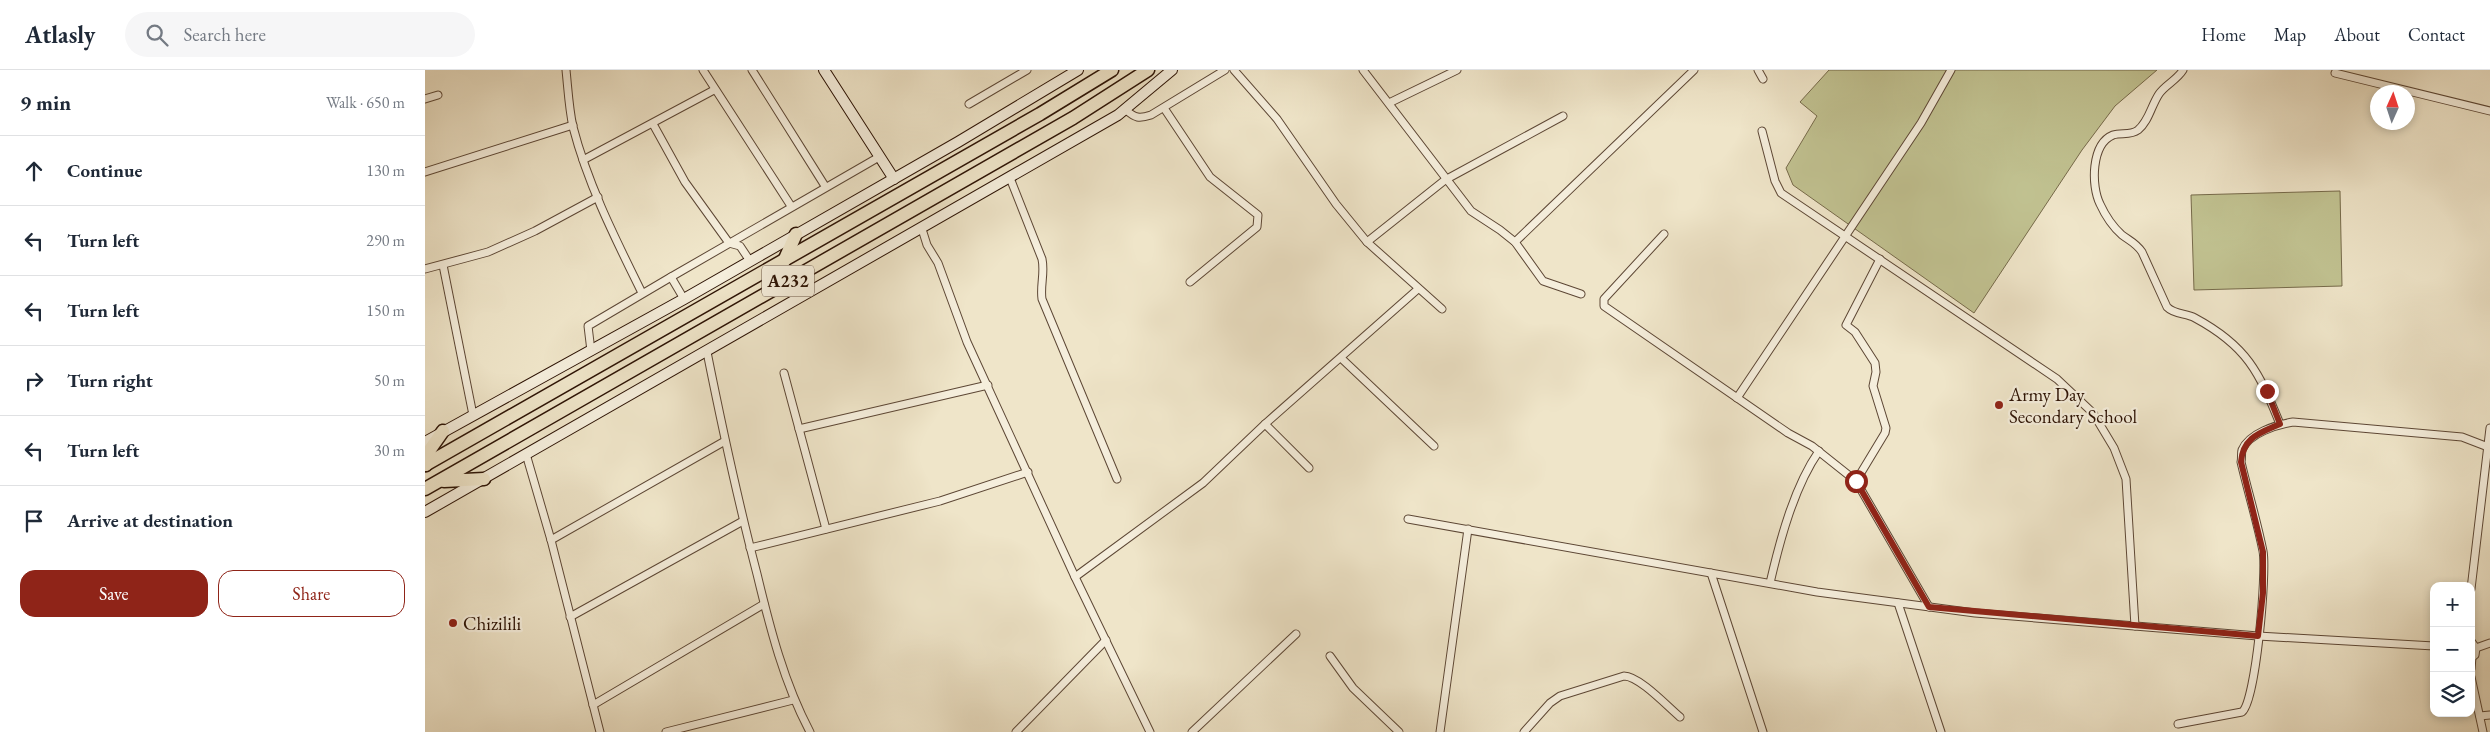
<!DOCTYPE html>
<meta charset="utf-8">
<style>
:root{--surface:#fff;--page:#f6f6f7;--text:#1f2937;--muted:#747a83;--line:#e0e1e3;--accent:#8f2418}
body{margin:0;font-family:"EB Garamond",serif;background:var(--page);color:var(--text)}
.controls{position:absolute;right:15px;bottom:15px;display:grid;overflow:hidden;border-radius:10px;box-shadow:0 2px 8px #0003}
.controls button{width:45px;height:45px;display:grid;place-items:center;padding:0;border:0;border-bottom:1px solid var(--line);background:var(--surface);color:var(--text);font:25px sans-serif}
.compass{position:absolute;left:1945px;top:15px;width:45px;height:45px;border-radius:50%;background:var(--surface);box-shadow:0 2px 8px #0003;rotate:3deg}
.stop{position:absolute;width:15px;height:15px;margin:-11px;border:4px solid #8f2418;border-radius:50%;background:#fff}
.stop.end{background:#8f2418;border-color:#fff;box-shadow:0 1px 5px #0008}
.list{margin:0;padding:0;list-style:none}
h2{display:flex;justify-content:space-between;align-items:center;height:65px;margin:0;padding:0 20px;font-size:21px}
h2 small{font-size:16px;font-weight:400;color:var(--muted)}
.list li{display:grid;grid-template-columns:32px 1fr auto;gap:15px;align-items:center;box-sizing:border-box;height:70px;padding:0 20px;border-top:1px solid var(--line)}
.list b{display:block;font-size:19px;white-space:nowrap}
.list em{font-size:16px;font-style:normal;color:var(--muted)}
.actions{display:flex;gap:10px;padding:15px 20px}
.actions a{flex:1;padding:11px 0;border:1px solid var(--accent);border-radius:15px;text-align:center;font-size:18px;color:var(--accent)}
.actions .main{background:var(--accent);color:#fff}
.icon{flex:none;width:28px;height:28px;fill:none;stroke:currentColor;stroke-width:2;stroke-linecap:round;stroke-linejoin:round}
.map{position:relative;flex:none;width:2065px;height:662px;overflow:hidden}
header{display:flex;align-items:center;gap:30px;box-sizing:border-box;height:70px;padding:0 25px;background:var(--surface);border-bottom:1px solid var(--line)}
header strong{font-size:24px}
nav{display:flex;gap:28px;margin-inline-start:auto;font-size:18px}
.search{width:350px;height:45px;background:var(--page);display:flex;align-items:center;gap:12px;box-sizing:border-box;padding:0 18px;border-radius:28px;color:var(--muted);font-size:19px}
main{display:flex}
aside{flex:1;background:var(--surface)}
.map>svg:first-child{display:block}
.green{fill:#c1c291;stroke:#766a4a}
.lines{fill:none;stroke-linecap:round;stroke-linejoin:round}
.street-casing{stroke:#5d4735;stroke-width:9}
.secondary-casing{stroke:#2c1204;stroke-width:12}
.highway-casing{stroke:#2c1204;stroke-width:15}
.street{stroke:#f5eedc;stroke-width:7}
.secondary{stroke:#f5eedc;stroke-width:10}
.highway{stroke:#efe5c9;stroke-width:12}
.route{stroke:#8f2418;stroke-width:6}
.poi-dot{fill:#8f2418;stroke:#f5eedc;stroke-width:2}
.labels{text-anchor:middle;stroke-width:4.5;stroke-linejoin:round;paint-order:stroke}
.shield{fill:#f5eedc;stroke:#685445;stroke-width:1}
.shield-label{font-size:18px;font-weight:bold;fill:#2c1204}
.poi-label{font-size:19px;fill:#2c1204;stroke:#f5eedc;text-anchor:start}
</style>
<header>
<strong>Atlasly</strong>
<div class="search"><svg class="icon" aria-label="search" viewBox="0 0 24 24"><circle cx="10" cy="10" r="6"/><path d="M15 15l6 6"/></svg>Search here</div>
<nav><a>Home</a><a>Map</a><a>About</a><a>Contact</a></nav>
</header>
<main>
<aside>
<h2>9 min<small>Walk · 650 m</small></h2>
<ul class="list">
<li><svg class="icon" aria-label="ahead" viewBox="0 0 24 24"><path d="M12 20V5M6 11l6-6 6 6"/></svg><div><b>Continue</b></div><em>130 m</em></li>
<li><svg class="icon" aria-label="left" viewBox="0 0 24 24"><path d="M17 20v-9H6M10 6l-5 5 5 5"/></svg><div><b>Turn left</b></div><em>290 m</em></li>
<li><svg class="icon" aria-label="left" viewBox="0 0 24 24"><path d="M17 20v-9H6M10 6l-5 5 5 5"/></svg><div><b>Turn left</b></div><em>150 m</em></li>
<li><svg class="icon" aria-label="right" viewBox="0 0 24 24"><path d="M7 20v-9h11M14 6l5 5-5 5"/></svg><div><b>Turn right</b></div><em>50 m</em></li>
<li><svg class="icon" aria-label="left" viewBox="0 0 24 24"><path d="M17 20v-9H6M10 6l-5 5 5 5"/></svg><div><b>Turn left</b></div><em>30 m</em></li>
<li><svg class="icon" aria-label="arrive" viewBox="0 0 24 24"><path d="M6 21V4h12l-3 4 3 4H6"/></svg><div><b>Arrive at destination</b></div></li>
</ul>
<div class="actions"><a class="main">Save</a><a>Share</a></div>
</aside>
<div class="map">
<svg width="2065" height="662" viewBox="0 0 2065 662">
<rect width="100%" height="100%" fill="#efe5c9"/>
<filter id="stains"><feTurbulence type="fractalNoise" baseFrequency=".004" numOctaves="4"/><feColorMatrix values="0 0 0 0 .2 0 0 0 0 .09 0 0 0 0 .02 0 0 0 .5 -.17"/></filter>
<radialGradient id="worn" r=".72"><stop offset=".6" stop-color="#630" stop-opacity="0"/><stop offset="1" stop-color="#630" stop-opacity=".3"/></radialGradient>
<g class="green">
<polygon points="1404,0 1732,0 1690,36 1657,80 1549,243 1368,115 1361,98 1392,46 1375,32"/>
<polygon points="1915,121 1917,216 1769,220 1766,125"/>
</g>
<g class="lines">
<defs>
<g id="street">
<path d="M141,0C143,19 144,39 148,57C163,115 191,170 217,223"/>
<polyline points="278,0 366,136"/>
<polyline points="327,0 400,116"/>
<polyline points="809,0 852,49 911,134 942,172 1017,239"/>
<polyline points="938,0 1046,141 1075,160 1090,172 1118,211 1156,224"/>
<polyline points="1333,0 1338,9"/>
<path d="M1758,0C1752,10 1740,15 1734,24C1726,36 1724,51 1713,60C1705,66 1696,62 1688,65C1666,74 1666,116 1675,134C1680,145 1688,157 1697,165C1705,171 1711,173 1717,182L1742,237C1750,245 1761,243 1770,248C1822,276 1834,302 1855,354"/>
<polyline points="1910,3 2065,41"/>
<polyline points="0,29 13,25"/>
<polyline points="964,33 1032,0"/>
<polyline points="544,34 602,0"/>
<polyline points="739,38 785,107 833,145 832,157 765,212"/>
<path d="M701,40C710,48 714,49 726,45L800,0"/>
<polyline points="228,54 260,112 304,173 315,176 325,191"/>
<polyline points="1337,61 1350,111 1356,123 1632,309 1668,343 1689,378 1701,409 1710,556"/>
<polyline points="158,90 289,20"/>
<polyline points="0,102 148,55"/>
<path d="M585,108L617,189C620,203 615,215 617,229L692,409"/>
<polyline points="497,159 502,175 513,193 542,272 650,507 725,662"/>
<polyline points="1239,164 1179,229 1179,236 1363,363 1387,376 1431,411 1504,537"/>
<polyline points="942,172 1020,110 1138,46"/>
<polyline points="1090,172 1269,0"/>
<polyline points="18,195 48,345"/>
<polyline points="0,199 63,182 110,161 173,127"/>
<polyline points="259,229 246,207 454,87"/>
<polyline points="166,281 163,256 246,207"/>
<path d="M282,282C297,357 313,431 332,504C345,558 359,613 385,662"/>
<polyline points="916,288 1009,376"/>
<polyline points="359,303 401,459"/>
<polyline points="1312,328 1496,53 1526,0"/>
<polyline points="840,354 884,398"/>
<polyline points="374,359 563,315"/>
<polyline points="101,384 126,470 175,662"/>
<polyline points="1431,411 1460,363 1461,358 1448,316 1451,302 1450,293 1430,262 1421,255 1455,189"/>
<polyline points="983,449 1392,522 1550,543 1833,566 2009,576"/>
<polyline points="126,470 300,371"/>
<polyline points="325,478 515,431 603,402"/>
<polyline points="1286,503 1338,662"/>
<polyline points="650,507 778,413 840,354 993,219"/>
<path d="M1345,513C1355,470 1369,417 1394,381"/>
<polyline points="2046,519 2065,358"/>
<polyline points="1473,533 1516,662"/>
<polyline points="145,547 318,451"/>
<polyline points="2046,571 2051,578 2050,585 2046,588"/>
<polyline points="2051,578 2065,573"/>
<polyline points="905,586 928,618 974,662"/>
<polyline points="2046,599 2047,587"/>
<polyline points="2046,607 2058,662"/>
<polyline points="168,635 339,534"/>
<polyline points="2055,646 2065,645"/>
<path d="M1753,654L1817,642C1831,631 1842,502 1838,481C1832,451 1823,422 1816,392C1817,389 1816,383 1817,380C1824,363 1851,355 1868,352L2037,367L2063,377"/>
<polyline points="241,662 368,630"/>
<polyline points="591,662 681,570"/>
<polyline points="767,662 871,564"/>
<polyline points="1015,662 1043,459"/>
<path d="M1099,662L1125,633L1135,626L1199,606C1214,606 1242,636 1255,647"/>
</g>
<g id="secondary">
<polyline points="399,0 469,109"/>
<polyline points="0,372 259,229 533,72 653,0"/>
<polyline points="0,442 693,45 747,0"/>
</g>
<g id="highway">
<polyline points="359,191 371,164"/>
<polyline points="0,395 615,44 687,0"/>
<polyline points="1,395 4,381 18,361"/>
<polyline points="19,411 59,409"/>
<polyline points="0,419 648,48 723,0"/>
</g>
</defs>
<use href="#street" class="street-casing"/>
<use href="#secondary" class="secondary-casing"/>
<use href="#highway" class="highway-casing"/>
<use href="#street" class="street"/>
<use href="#secondary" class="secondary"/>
<use href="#highway" class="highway"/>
</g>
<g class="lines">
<path class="route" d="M1431,411L1504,537L1833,566L1838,523V482L1816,392C1818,367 1835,363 1855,354L1842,321"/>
</g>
<g class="poi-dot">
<circle cx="1574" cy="335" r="5"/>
<circle cx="28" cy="553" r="5"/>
</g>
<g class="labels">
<rect class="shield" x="337" y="195.5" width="52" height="31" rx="4"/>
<g class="shield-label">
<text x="363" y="217">A232</text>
</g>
<g class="poi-label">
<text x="1584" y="331">Army Day<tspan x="1584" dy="22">Secondary School</tspan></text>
<text x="38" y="560">Chizilili</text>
</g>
</g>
<rect width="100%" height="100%" filter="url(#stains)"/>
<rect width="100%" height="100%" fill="url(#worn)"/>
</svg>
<div class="controls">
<button>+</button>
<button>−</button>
<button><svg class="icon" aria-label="layers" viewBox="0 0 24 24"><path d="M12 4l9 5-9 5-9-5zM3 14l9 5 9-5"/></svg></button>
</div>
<svg class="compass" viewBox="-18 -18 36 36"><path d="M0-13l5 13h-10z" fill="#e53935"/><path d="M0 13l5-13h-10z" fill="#747a83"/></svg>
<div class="stop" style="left:1431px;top:411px"></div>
<div class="stop end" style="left:1842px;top:321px"></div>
</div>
</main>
